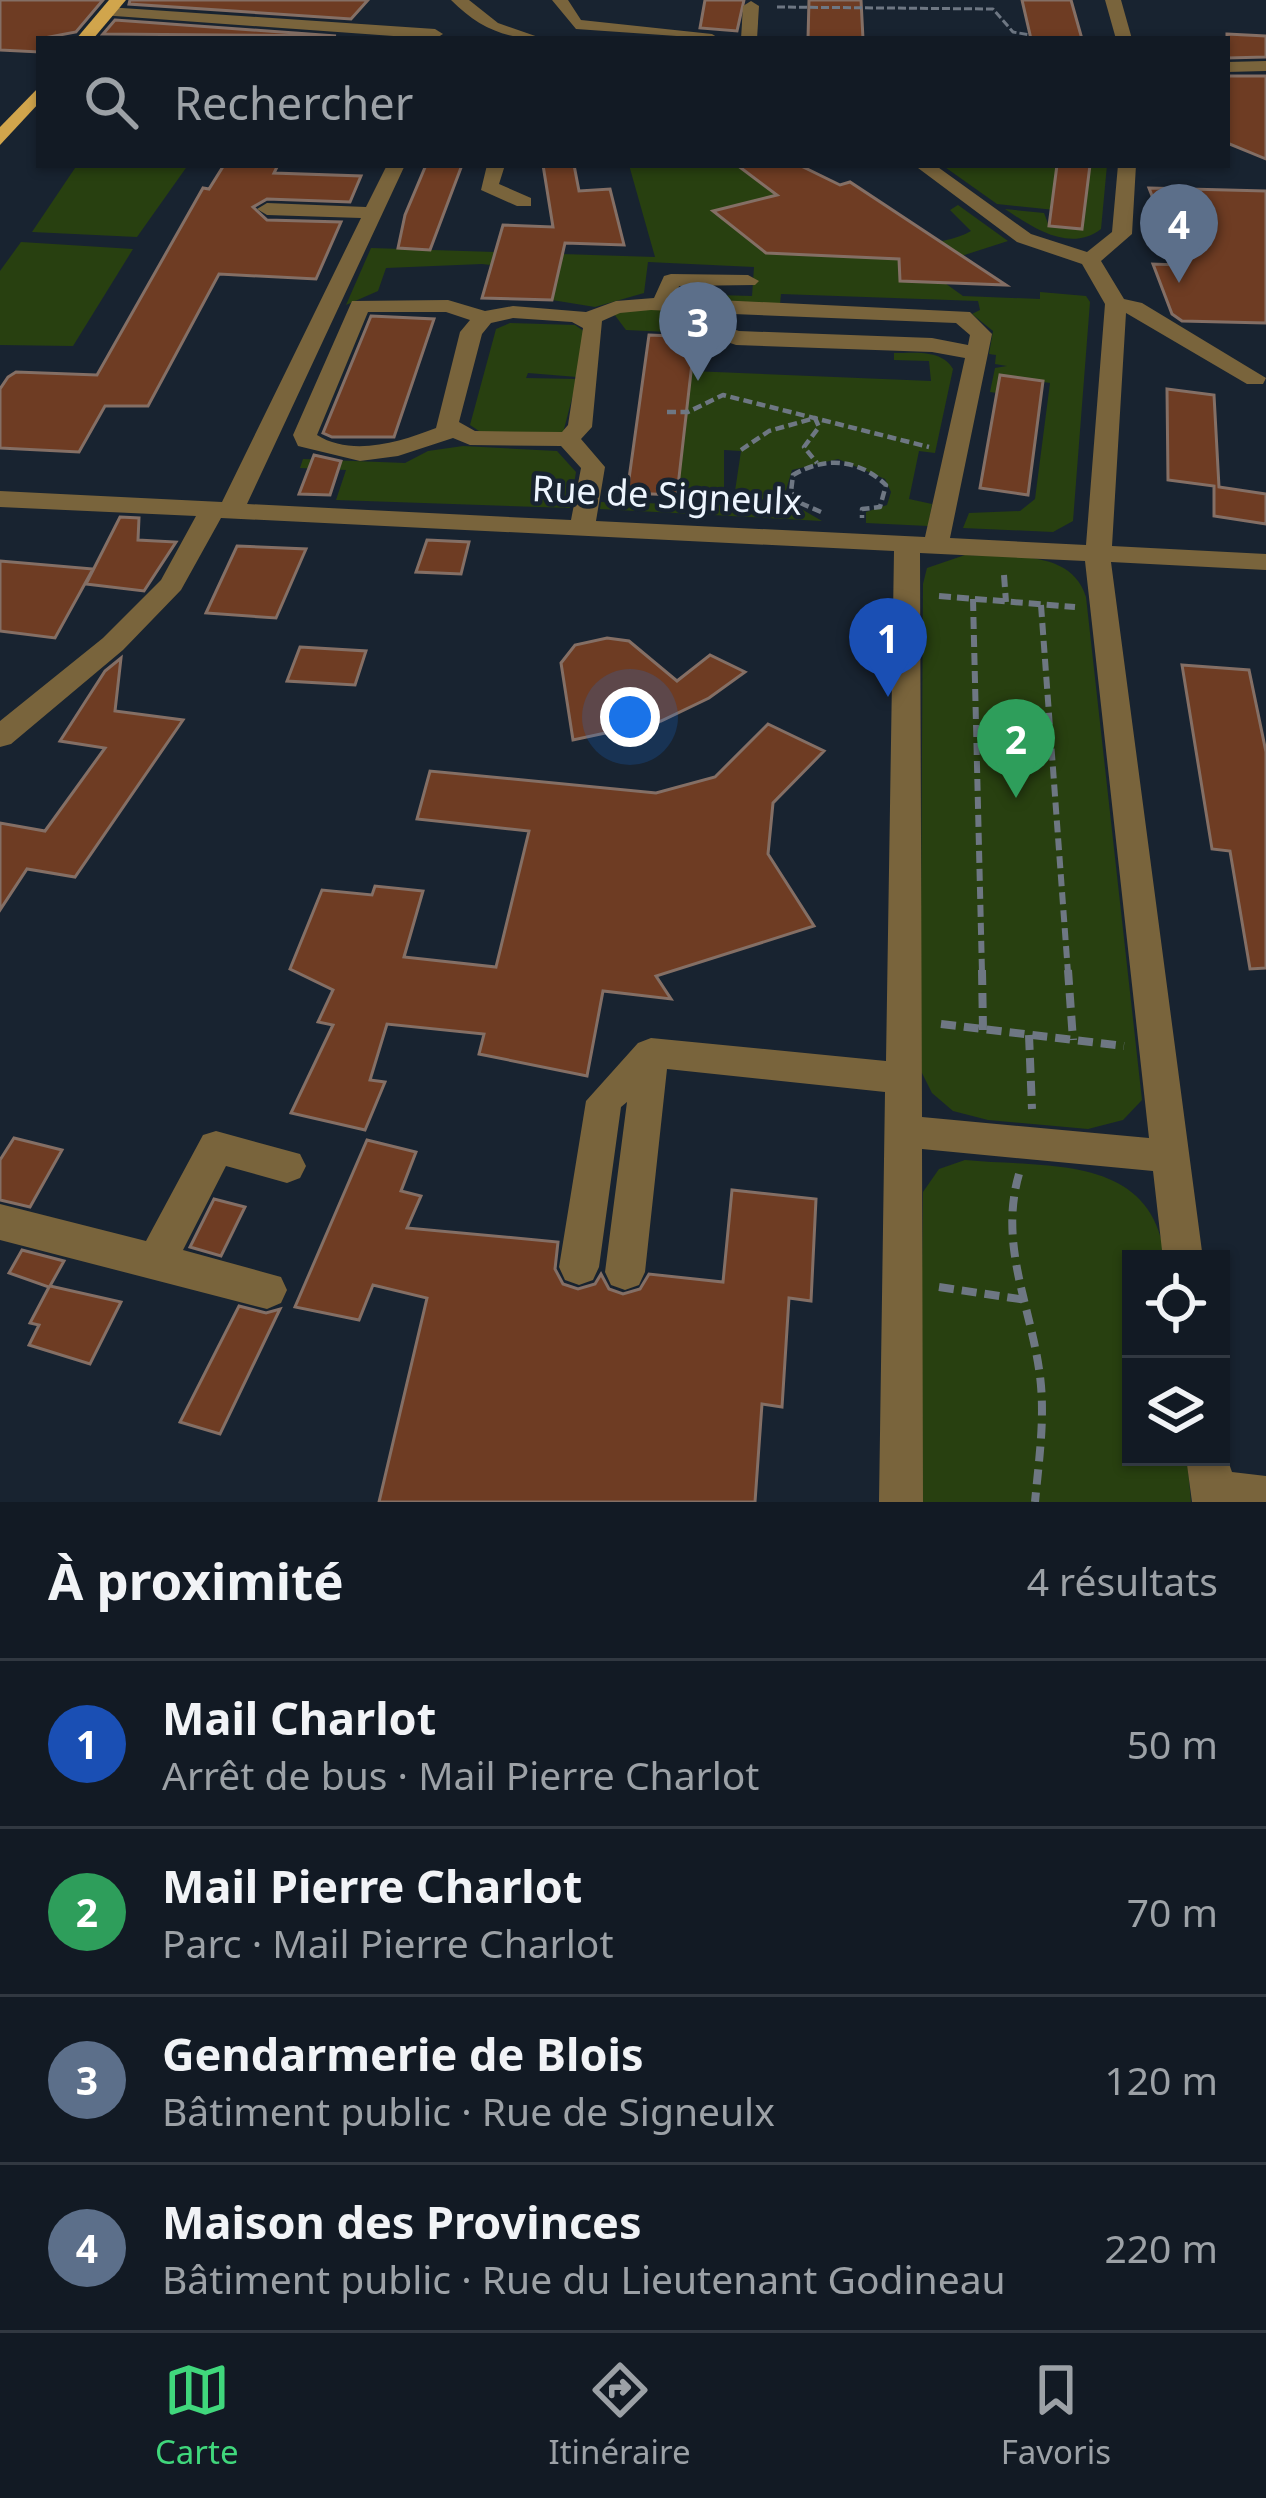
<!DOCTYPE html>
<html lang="fr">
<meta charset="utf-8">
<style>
:root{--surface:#121a24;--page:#1f2731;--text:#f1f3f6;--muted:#9ca1a6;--line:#313841;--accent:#40d77c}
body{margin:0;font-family:"Noto Sans",sans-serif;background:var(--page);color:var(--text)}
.controls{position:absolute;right:36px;bottom:36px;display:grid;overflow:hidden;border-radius:0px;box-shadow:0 3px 9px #0004}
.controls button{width:108px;height:108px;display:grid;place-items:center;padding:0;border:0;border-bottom:3px solid var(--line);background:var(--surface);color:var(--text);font:60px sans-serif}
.you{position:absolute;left:630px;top:717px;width:42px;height:42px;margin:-30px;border:9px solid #fff;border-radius:50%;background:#1a73e8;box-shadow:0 0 0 18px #1a73e833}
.badge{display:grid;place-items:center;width:78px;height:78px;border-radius:50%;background:var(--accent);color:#fff;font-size:39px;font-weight:700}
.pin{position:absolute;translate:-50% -99px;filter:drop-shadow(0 3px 6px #0008)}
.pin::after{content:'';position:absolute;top:63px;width:42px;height:36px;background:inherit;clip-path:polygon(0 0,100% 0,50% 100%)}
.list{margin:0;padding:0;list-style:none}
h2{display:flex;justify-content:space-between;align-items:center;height:156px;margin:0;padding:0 48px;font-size:51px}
h2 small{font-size:39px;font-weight:400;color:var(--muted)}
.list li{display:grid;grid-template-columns:78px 1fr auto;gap:36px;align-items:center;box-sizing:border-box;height:168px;padding:0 48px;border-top:3px solid var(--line)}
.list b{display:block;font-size:45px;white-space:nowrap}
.list p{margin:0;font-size:39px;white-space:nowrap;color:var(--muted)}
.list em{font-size:39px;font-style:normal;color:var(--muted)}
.icon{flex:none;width:66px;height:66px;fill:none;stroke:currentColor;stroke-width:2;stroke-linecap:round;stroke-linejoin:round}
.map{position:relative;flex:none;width:1266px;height:1502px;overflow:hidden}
.search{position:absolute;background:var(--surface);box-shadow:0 3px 9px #0004;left:36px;right:36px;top:36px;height:132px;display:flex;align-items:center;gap:30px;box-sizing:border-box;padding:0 42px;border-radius:0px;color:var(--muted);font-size:45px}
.sheet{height:828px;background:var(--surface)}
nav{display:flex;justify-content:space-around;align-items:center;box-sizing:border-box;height:168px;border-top:3px solid var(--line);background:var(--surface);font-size:33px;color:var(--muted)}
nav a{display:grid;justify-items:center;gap:6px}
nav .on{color:var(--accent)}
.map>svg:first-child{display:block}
.green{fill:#284010}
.building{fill:#6e3c23;stroke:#846f65;stroke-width:3}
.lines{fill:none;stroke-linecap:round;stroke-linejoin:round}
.path-far3{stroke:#6e7783;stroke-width:3;stroke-dasharray:8 3;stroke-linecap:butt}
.path-far2{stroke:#6e7783;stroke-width:4.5;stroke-dasharray:9 4.5;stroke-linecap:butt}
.path-far1{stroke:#6e7783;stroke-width:6;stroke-dasharray:12 6;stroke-linecap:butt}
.path{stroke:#6e7783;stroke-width:8;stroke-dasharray:15 8;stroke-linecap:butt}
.minor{fill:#79643c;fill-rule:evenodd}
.major{fill:#d1a54c;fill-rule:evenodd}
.labels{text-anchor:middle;stroke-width:9;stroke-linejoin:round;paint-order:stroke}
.street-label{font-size:36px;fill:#edf5fe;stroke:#182330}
</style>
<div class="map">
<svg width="1266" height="1502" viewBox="0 0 1266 1502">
<rect width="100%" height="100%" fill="#182330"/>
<g class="green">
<polygon points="77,165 188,165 137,237 32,232"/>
<path d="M629,165H737L762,183L796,190L715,211C781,223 914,264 971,231L950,210L958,205L1008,241L924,268L963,296L1040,299V292L1086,296L1090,302L1073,521L1053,532L963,528L969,513L1020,511L1035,499L1050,383L1000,375L997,393L990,392L995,368L1007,366L995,364L996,355L989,354L993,331L972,314L980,310L978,301L781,294L780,304L679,299L680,294L752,296L754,267L648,262L644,293L595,307L552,300L558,273L482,264L386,268L378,291L346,305L371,248L655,257Z"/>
<path d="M942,165H1107L1101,229C1070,253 1033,228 1005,209L1044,213L1049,226L1081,229L1084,213L997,204Z"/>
<polygon points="21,242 133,249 73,346 0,345 0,271"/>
<polygon points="638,309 701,311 690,322 691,333 626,330 614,314"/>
<polygon points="510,323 575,325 585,332 577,377 528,373 526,378 577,379 563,433 482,433 470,425 496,329"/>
<path d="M894,353C914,353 942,349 953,369L935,453L919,451L909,499L932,504L928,526L866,523V512L887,505L891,492L885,479L838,459L792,470L786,490L791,501L734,498L741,451L724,450V498L677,495L691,371L931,381L929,361L894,360Z"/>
<polygon points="463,446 557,451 576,472 570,508 336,500 346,470 300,468 303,459 405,463 428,451"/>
<polygon points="601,502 798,507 822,521 600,509"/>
<path d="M965,555C1008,558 1071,548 1086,597L1142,1100L1123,1120L1088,1129L988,1120L953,1111L932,1093L920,1069L923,584L927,568Z"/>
<path d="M965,1160C1047,1168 1153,1153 1165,1259H1131V1457H1187L1191,1502H919L923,1192L939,1169Z"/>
</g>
<g class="building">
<polygon points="0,0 103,0 76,32 39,39 39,52 0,50"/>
<polygon points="130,0 368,0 351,19 129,4"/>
<polygon points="705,0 744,0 737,31 700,28"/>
<polygon points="809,0 861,0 863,39 808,39"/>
<polygon points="1022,0 1071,0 1082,39 1031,39"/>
<polygon points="115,20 336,36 103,34"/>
<polygon points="1227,34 1266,36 1266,57 1227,58"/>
<polygon points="1227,76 1266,76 1266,159 1227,143"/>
<polygon points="224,165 278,165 274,173 361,176 350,202 267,199 253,207 267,220 341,222 316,279 219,274 148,406 105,406 79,452 0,448 0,389 8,377 16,372 97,375 203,188 209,189"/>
<polygon points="426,165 462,165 430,250 398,248 405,215"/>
<polygon points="543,165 574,165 579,191 610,189 624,245 565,243 552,300 482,298 503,225 553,227"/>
<polygon points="737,165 799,165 840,185 850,182 1006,285 900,281 899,259 766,253 713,211 777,195"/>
<polygon points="1057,165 1090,165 1082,229 1049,226"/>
<polygon points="1149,188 1266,191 1266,323 1182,321 1172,314 1153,264 1179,265"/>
<polygon points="371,316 434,319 394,437 332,437 323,433"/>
<polygon points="649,335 695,337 677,495 627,493"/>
<polygon points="1000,375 1043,381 1028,495 980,488"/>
<polygon points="1167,389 1214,395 1219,487 1266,494 1266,524 1214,516 1214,486 1168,480"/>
<polygon points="314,455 341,461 330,495 299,494"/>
<polygon points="120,517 139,518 138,540 176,542 144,591 86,584"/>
<polygon points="427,540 469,542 461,574 416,572"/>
<polygon points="237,546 306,549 276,618 206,613"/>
<polygon points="0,561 93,569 55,638 0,631"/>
<polygon points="607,638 629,641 677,681 710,655 745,672 709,698 661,721 573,740 561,663 575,645"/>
<polygon points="300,647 366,651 355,685 287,681"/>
<polygon points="121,658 115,711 183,720 75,877 27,869 0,910 0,823 45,831 105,748 60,741 105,671"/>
<polygon points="1182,665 1249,670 1266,752 1266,968 1250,969 1230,851 1212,849"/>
<polygon points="768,724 824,751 773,803 768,854 814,926 656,976 671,999 603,991 587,1076 479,1054 484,1034 387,1024 370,1080 385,1082 365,1130 291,1113 333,1025 318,1022 333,990 290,969 322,890 372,895 375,886 423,891 404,957 496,967 529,831 417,819 430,771 656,793 715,777"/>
<polygon points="14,1138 62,1150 30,1207 0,1200 0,1160"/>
<polygon points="367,1140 416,1152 401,1191 421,1196 407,1228 558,1242 555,1269 563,1284 578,1289 595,1284 601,1274 609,1289 623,1294 640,1289 649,1274 723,1282 732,1190 816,1199 811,1301 789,1298 782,1407 762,1404 755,1502 379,1502 427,1298 373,1285 359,1320 295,1307"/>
<polygon points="214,1199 245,1207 221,1256 190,1247"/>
<polygon points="22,1250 64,1261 50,1286 121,1302 90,1364 29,1345 39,1325 30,1323 49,1287 9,1273"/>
<polygon points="239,1306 266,1313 280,1309 220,1434 180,1422"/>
</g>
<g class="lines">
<polyline class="path-far3" points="777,7 993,9 1013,32 1030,35"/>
<g class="path-far2">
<polyline points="667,412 688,412 723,395 929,447"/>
<polyline points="741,450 769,431 815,418 819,427 804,447 817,463"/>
<path d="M821,512L798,502L791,492L793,475C825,456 859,459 886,485L880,507L862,509V518"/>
</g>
<g class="path-far1">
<polyline points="1004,575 1006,602"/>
<polyline points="939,596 1075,607"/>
<polyline points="973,599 982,973"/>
<polyline points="1041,605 1068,973"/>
</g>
<g class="path">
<polyline points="982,970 983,1030"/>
<polyline points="1068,970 1073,1040"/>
<polyline points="941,1024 1124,1046"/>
<polyline points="1029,1035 1032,1109"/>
<path d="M1019,1174C999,1243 1029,1302 1039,1369C1046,1414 1039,1458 1035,1502"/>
<polyline points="939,1287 1026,1300"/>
</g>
<g class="minor">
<path d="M451,0H469L498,23L544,39C505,39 479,28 451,0Z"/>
<polygon points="552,0 568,0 581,20 712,34 720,39 576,29"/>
<polygon points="1105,0 1121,0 1132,39 1116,39"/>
<polygon points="751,1 759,6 757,39 741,39 743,6"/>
<polygon points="107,7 435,29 443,34 435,39 101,15 99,12"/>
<polygon points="1266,61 1266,71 1227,72 1227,62"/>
<path d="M387,165H405L247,504L571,520L581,468L561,446L470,445L453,438L398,456L360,461L298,446L293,435L352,301L448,300L485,311L513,306L586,312L616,301L654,298L664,276L671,274L748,275L759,281L755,285L679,286L676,298L970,312L992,334L950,538L1086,545L1105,304L1082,264L1017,242L914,165H935L1031,234L1087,252L1112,232L1118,165H1136L1132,234L1101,261L1124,299L1142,303L1266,378L1263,384H1247L1126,313L1112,546L1266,554V570L1111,562L1203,1259H1163L1153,1171L922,1149L923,1502H879L885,1092L667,1069L645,1272L639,1285L625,1290L611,1285L605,1272L627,1102L621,1107L599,1267L593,1280L579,1285L565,1280L559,1267L586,1101L638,1043L651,1038L886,1061L894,551L221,518L181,590L123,650L11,744L0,747V721L103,638L161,580L196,516L0,507V491L222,502L361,218L267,215L257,209L267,203L366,207ZM651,310L712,313L710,336L736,345L932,352L965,358L925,537L596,521L605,467L581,439L592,427L602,321L620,313ZM368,312H446L470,320L460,332L436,428C400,442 352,457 317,435ZM733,314L956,323L970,335L968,345L932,338L739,331L730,328ZM513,318L572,322L583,328L568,425L562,432L475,431L459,422L482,334L491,323ZM920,553L1085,561L1149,1138L922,1117Z"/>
<polygon points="487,165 505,165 499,184 531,198 531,206 517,206 481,190"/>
<polygon points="216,1131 300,1154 306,1166 300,1178 287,1183 226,1166 183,1250 281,1277 287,1290 281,1303 267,1309 0,1240 0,1204 146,1241 203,1135"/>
<polygon points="1221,1441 1232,1472 1266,1476 1266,1502 1192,1502 1186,1457 1221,1457"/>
</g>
<g class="major">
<polygon points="109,0 126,0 93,39 76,39"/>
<polygon points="39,87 39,103 0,145 0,127"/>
</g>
</g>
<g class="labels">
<g class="street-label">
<text transform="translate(667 495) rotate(3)" y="13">Rue de Signeulx</text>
</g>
</g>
</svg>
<div class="controls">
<button><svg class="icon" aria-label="locate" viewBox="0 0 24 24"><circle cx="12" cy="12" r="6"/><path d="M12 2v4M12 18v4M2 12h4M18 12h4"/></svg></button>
<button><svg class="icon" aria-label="layers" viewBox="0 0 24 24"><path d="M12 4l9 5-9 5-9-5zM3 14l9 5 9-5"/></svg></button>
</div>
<div class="you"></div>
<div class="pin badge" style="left:888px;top:697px;background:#1a4fb4">1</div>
<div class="pin badge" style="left:1016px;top:798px;background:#2e9e5b">2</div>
<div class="pin badge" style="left:698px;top:381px;background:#5c6f8a">3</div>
<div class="pin badge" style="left:1179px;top:283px;background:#5c6f8a">4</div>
<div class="search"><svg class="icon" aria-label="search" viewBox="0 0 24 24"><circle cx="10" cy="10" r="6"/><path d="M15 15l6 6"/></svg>Rechercher</div>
</div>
<section class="sheet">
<h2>À proximité<small>4 résultats</small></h2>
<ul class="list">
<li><span class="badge" style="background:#1a4fb4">1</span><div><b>Mail Charlot</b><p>Arrêt de bus · Mail Pierre Charlot</p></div><em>50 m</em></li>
<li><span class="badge" style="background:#2e9e5b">2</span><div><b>Mail Pierre Charlot</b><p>Parc · Mail Pierre Charlot</p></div><em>70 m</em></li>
<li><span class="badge" style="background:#5c6f8a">3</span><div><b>Gendarmerie de Blois</b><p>Bâtiment public · Rue de Signeulx</p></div><em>120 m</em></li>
<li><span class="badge" style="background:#5c6f8a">4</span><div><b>Maison des Provinces</b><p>Bâtiment public · Rue du Lieutenant Godineau</p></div><em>220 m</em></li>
</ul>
</section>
<nav>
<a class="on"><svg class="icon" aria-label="map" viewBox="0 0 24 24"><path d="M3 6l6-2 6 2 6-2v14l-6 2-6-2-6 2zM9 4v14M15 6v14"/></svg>Carte</a>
<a><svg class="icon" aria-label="directions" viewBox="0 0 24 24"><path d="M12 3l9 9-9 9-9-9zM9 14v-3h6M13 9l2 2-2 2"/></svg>Itinéraire</a>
<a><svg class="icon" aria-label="saved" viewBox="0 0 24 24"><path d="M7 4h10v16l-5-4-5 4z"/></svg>Favoris</a>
</nav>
